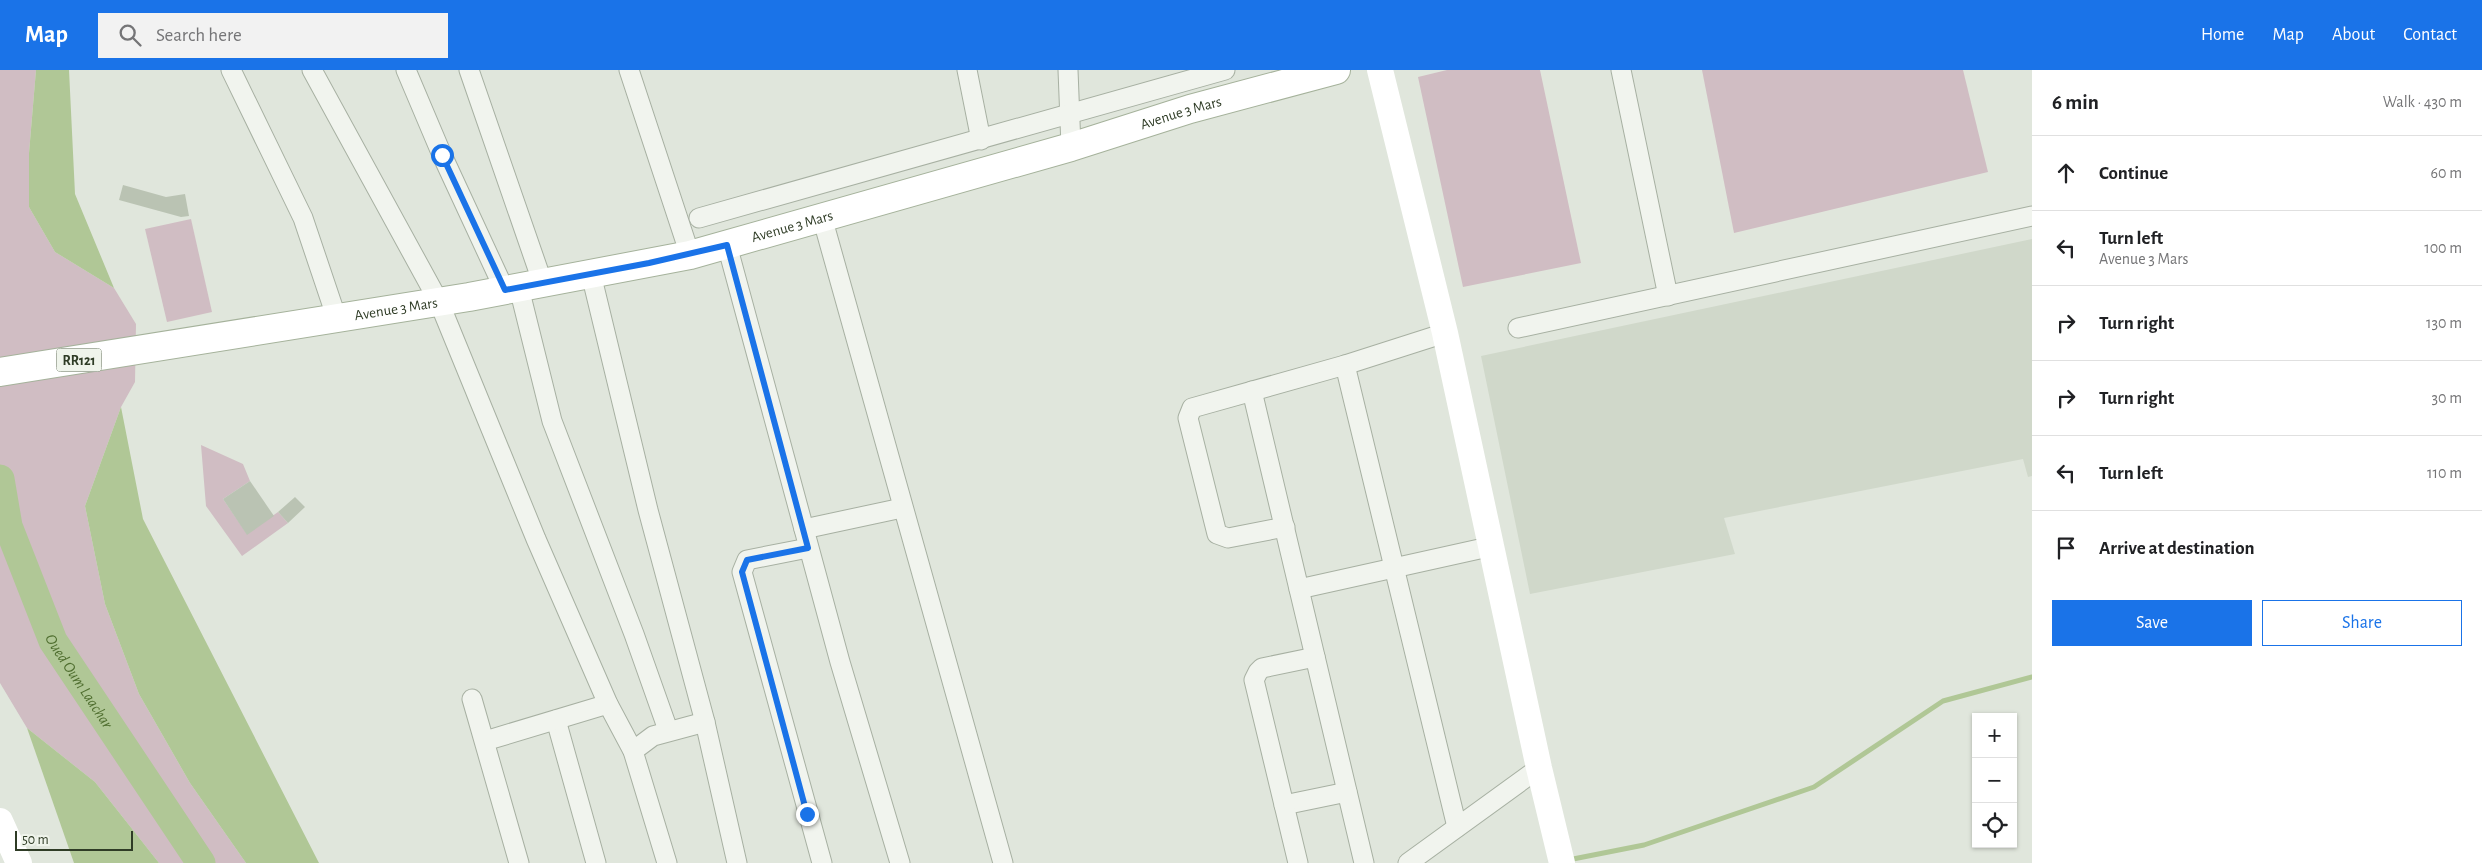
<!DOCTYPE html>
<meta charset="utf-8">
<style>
:root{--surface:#fff;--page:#f2f2f2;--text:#202124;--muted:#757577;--line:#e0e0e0;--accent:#1a73e8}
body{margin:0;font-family:"Alegreya Sans",sans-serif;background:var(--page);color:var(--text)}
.controls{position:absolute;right:15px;bottom:15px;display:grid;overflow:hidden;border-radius:0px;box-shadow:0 1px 4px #0004}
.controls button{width:45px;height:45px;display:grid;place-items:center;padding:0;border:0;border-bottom:1px solid var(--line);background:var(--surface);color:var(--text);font:25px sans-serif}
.scale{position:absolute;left:15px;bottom:12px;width:118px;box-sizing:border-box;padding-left:5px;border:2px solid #2f3c26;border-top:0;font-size:14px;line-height:18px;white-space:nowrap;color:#2f3c26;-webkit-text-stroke:4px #eff4eb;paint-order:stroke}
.stop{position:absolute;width:15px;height:15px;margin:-11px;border:4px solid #1a73e8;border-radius:50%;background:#fff}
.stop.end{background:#1a73e8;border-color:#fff;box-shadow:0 1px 5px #0008}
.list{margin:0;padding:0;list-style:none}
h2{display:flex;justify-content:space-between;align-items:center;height:65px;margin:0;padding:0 20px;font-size:21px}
h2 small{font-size:16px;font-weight:400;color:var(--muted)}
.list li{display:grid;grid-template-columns:32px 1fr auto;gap:15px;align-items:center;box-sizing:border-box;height:75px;padding:0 20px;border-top:1px solid var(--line)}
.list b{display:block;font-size:19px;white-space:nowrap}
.list p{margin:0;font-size:16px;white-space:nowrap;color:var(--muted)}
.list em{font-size:16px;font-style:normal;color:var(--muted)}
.actions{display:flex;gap:10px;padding:15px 20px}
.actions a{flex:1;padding:11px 0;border:1px solid var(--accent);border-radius:0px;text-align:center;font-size:18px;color:var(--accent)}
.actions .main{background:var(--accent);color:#fff}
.icon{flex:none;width:28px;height:28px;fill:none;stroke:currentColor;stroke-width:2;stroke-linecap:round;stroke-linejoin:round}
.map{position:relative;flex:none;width:2032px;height:793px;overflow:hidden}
header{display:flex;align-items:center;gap:30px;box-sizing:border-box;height:70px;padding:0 25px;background:var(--accent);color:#fff}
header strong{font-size:24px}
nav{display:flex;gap:28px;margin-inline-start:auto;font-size:18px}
.search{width:350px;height:45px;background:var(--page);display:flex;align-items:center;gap:12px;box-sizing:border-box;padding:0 18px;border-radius:0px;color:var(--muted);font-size:19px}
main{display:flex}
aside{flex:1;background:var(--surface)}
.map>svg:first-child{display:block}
.built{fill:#d0d8ca}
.green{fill:#d0bdc3}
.water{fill:#b0c796}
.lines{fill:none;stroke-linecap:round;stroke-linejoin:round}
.stream{stroke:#b0c796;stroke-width:5}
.river{stroke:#b0c796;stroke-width:29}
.building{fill:#bac3b3}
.street-casing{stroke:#a7b0a2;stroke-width:21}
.primary-casing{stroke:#a5b29b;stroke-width:30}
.street{stroke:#f1f4ee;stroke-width:19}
.secondary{stroke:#fff;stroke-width:26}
.primary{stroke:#fff;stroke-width:28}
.route{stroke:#1a73e8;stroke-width:6}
.labels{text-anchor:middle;stroke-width:4.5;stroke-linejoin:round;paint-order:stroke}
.shield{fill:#eff4eb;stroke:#697361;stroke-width:1}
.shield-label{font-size:14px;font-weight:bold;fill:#2f3c26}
.street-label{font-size:15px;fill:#2f3c26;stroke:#eff4eb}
.water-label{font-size:16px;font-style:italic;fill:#506f30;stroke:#eff4eb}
</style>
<header>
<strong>Map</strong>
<div class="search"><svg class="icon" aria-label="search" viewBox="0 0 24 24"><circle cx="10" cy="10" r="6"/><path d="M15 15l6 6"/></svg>Search here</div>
<nav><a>Home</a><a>Map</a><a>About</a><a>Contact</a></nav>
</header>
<main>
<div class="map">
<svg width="2032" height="793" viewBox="0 0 2032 793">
<rect width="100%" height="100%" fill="#e0e6dc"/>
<polygon class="built" points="2032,169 2032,406 2028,407 2023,389 1724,448 1735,484 1530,524 1481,286"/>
<g class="green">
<polygon points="0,0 36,0 29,83 29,137 55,182 114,218 136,254 135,312 121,337 85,436 105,534 139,624 190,713 246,793 159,793 95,712 27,658 0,613"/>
<polygon points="1447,0 1540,0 1581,193 1463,217 1418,7"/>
<polygon points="1702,0 1963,0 1988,102 1734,163"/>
<polygon points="191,149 212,242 167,252 145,159"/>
<polygon points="201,375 243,394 250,411 223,429 247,464 278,442 288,453 242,486 206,436"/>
</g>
<g class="water">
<polygon points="36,0 69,0 75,124 114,218 55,182 29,137 29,83"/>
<polygon points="121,337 143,449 319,793 246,793 190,713 139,624 105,534 85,436"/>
<polygon points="27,658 95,712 159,793 74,793"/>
</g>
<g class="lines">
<polyline class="stream" points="1568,790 1644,775 1814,717 1943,631 2032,607"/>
<path class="river" id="s1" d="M0,409L8,456L53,571L201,793"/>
</g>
<g class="building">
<polygon points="123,115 166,127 185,124 189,146 181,147 119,130"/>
<polygon points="250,411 274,446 247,465 223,429"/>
<polygon points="295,427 305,437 288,453 278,442"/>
</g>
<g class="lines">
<defs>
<g id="street">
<polyline points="231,0 303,148 337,249"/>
<polyline points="312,0 439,232 536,469 608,634 633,681 667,793"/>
<polyline points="406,0 442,85 505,221"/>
<polyline points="469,0 543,214"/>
<polyline points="629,0 690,185"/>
<polyline points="967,0 981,70"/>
<polyline points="1068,0 1071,77"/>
<polyline points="1621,0 1668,226"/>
<polyline points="822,147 1003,793"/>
<polyline points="699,148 1225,0"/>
<polyline points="727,175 840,592 900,793"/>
<polyline points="591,204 648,440 705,652 737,793"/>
<polyline points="519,218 552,351 634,564 668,660"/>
<polyline points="1518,258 2032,146"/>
<polyline points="1345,295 1457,757"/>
<polyline points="1252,321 1364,793"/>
<polyline points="1285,457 1228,468 1217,464 1188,348 1192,338 1345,295 1445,263"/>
<polyline points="804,459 902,438"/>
<polyline points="808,478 747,490 742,502 822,793"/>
<polyline points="1299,519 1493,476"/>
<polyline points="472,629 519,793"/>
<polyline points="556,650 596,793"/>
<polyline points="485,671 608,634"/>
<polyline points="633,681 653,666 705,652"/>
<polyline points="1284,735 1347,722"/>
<polyline points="1298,793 1254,610 1258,602 1262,598 1315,587"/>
<polyline points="1408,793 1539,698"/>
</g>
<g id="primary">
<path id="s2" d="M0,302L469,227L690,185L1071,77L1190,39L1336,0"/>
</g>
</defs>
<use href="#street" class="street-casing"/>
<use href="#primary" class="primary-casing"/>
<use href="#street" class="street"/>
<g class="secondary">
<polyline points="1380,0 1445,263 1539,698 1562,793"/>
<polyline points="0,751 19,793"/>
</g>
<use href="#primary" class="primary"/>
</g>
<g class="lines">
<polyline class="route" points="442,85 505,220 649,193 727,175 808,478 747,490 742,502 807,744"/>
</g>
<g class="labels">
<rect class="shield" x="56.5" y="278.5" width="45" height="23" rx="4"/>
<g class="shield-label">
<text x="79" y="295">RR121</text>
</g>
<g class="street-label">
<text dy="5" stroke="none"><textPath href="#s2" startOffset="1211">Avenue 3 Mars</textPath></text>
<text dy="5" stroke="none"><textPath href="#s2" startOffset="806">Avenue 3 Mars</textPath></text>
<text dy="5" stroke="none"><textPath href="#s2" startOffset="401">Avenue 3 Mars</textPath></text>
</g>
<g class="water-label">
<text dy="6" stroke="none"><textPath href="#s1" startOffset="219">Oued Oum Laachar</textPath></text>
</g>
</g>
</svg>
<div class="controls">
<button>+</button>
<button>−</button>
<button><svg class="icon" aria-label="locate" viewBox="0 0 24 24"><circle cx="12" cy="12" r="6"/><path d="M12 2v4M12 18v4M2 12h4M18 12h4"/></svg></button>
</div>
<div class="scale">50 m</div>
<div class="stop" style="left:442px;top:85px"></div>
<div class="stop end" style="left:807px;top:744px"></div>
</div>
<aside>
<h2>6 min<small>Walk · 430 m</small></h2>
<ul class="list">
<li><svg class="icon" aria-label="ahead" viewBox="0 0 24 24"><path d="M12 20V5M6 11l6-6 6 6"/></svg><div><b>Continue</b></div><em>60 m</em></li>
<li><svg class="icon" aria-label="left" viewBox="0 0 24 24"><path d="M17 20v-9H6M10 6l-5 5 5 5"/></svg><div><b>Turn left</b><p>Avenue 3 Mars</p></div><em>100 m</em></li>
<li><svg class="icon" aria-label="right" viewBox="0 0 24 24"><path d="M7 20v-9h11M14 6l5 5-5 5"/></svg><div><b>Turn right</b></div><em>130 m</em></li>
<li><svg class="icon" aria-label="right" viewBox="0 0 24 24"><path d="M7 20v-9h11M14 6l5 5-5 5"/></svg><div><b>Turn right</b></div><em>30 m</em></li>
<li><svg class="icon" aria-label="left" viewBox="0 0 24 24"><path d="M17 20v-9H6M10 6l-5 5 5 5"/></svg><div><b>Turn left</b></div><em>110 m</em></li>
<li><svg class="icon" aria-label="arrive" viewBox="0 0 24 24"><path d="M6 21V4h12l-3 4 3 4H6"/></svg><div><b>Arrive at destination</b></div></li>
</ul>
<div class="actions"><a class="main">Save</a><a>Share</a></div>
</aside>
</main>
